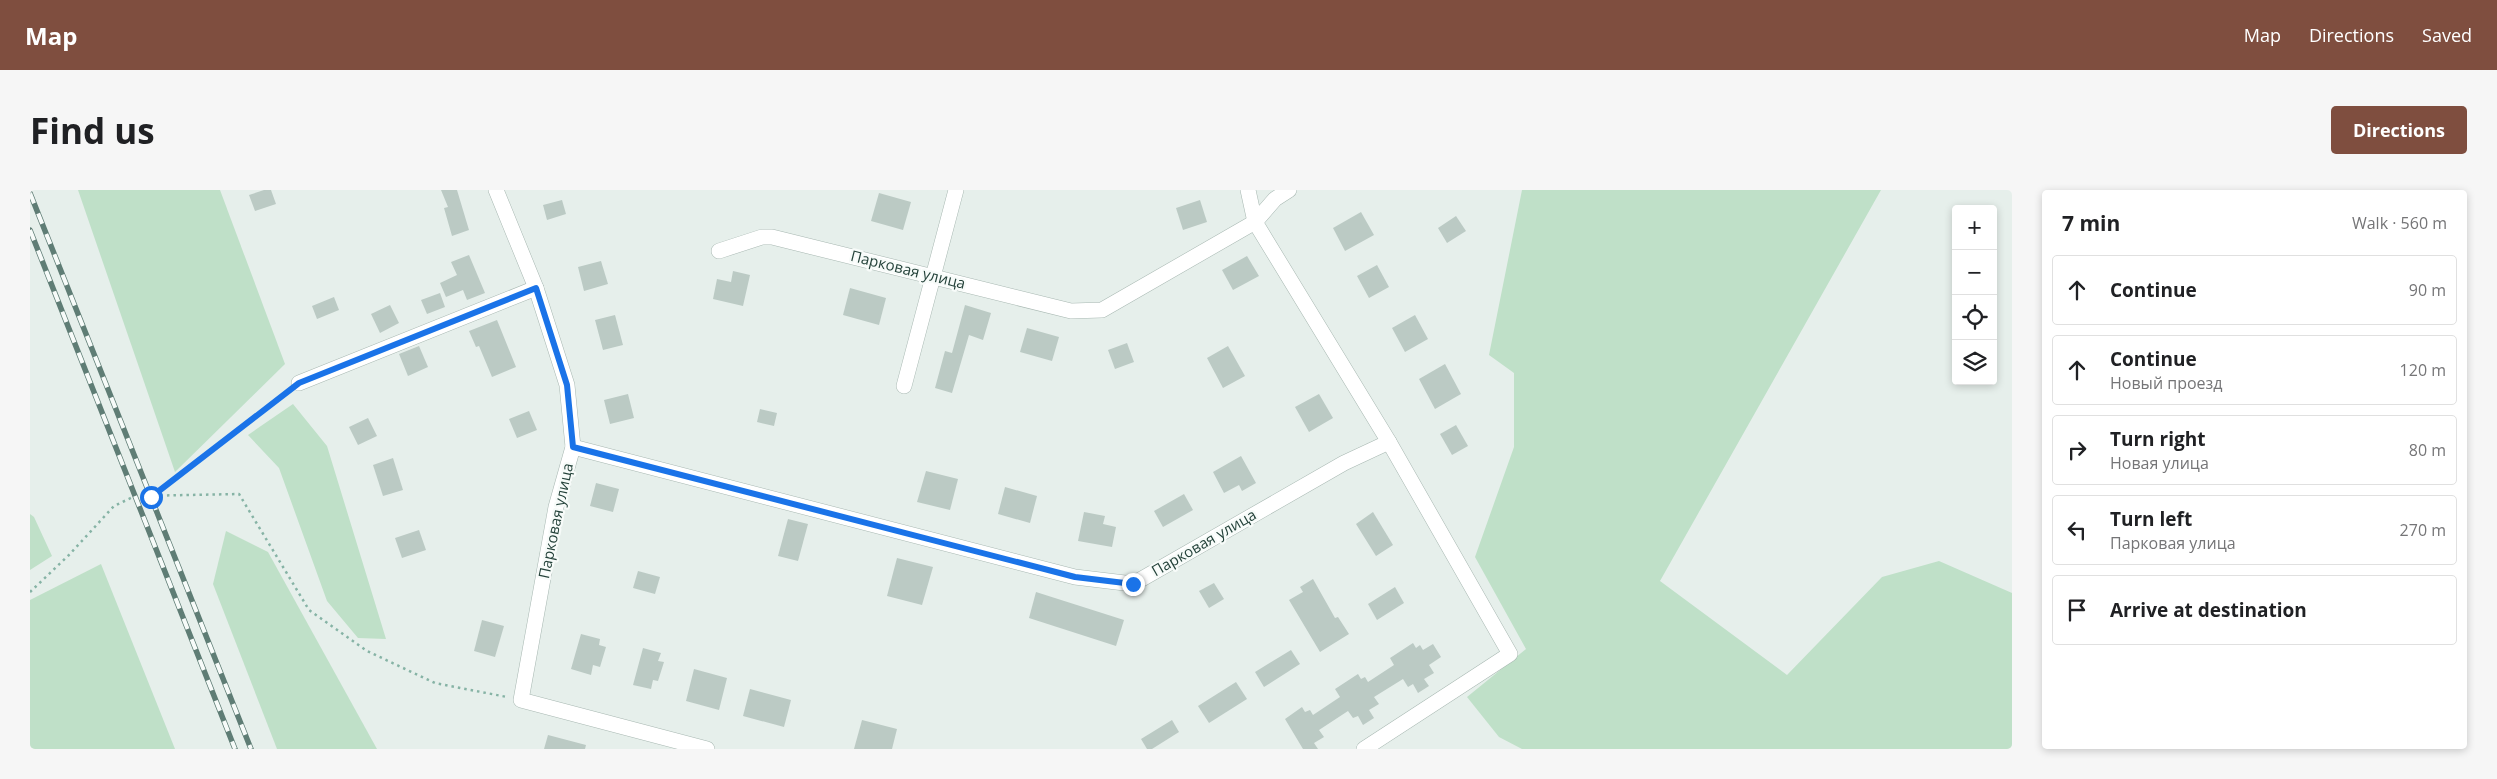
<!DOCTYPE html>
<meta charset="utf-8">
<style>
:root{--surface:#fff;--page:#f6f6f6;--text:#202124;--muted:#757577;--line:#e0e0e0;--accent:#7f4e3f}
body{margin:0;font-family:"Open Sans",sans-serif;background:var(--page);color:var(--text)}
.controls{position:absolute;right:15px;top:15px;display:grid;overflow:hidden;border-radius:5px;box-shadow:0 2px 8px #0003}
.controls button{width:45px;height:45px;display:grid;place-items:center;padding:0;border:0;border-bottom:1px solid var(--line);background:var(--surface);color:var(--text);font:25px sans-serif}
.stop{position:absolute;width:15px;height:15px;margin:-11px;border:4px solid #1a73e8;border-radius:50%;background:#fff}
.stop.end{background:#1a73e8;border-color:#fff;box-shadow:0 1px 5px #0008}
.list{margin:0;padding:0;list-style:none}
h2{display:flex;justify-content:space-between;align-items:center;height:65px;margin:0;padding:0 20px;font-size:21px}
h2 small{font-size:16px;font-weight:400;color:var(--muted)}
.list li{display:grid;grid-template-columns:32px 1fr auto;gap:15px;align-items:center;box-sizing:border-box;height:70px;margin:0 10px 10px;padding:0 10px;border:1px solid var(--line);border-radius:5px}
.list b{display:block;font-size:19px;white-space:nowrap}
.list p{margin:0;font-size:16px;white-space:nowrap;color:var(--muted)}
.list em{font-size:16px;font-style:normal;color:var(--muted)}
.icon{flex:none;width:28px;height:28px;fill:none;stroke:currentColor;stroke-width:2;stroke-linecap:round;stroke-linejoin:round}
.map{position:relative;flex:none;width:1982px;height:559px;overflow:hidden;border-radius:5px}
header{display:flex;align-items:center;gap:30px;box-sizing:border-box;height:70px;padding:0 25px;background:var(--accent);color:#fff}
header strong{font-size:24px}
nav{display:flex;gap:28px;margin-inline-start:auto;font-size:18px}
.intro{display:flex;align-items:center;justify-content:space-between;box-sizing:border-box;height:120px;padding:0 30px}
h1{margin:0;font-size:35px}
.button{padding:12px 22px;border-radius:5px;background:var(--accent);color:#fff;font-size:18px;font-weight:700}
main{display:flex;gap:30px;padding:0 30px}
aside{flex:1;background:var(--surface);border-radius:5px;box-shadow:0 2px 8px #0003}
.map>svg:first-child{display:block}
.green{fill:#bfe0c8}
.building{fill:#bbcac4}
.lines{fill:none;stroke-linecap:round;stroke-linejoin:round}
.minor-casing{stroke:#a8b8b2;stroke-width:16}
.path{stroke:#86b3a5;stroke-width:2.5;stroke-dasharray:2.5 4;stroke-linecap:butt}
.minor{stroke:#fff;stroke-width:15}
.rail-casing{stroke:#5f7d75;stroke-width:5.5}
.rail{stroke:#f7fbf9;stroke-width:4;stroke-dasharray:11;stroke-linecap:butt}
.route{stroke:#1a73e8;stroke-width:6}
.labels{text-anchor:middle;stroke-width:4.5;stroke-linejoin:round;paint-order:stroke}
.street-label{font-size:15px;fill:#24423a;stroke:#f7fbf9}
</style>
<header>
<strong>Map</strong>
<nav><a>Map</a><a>Directions</a><a>Saved</a></nav>
</header>
<div class="intro"><h1>Find us</h1><a class="button">Directions</a></div>
<main>
<div class="map">
<svg width="1982" height="559" viewBox="0 0 1982 559">
<rect width="100%" height="100%" fill="#e6efeb"/>
<g class="green">
<polygon points="48,0 190,0 255,174 145,282"/>
<polygon points="1492,0 1851,0 1630,391 1757,485 1852,387 1909,371 1982,403 1982,559 1492,559 1469,547 1437,507 1496,459 1445,367 1484,257 1484,183 1459,165"/>
<polygon points="263,214 297,256 356,449 328,448 297,411 249,278 218,245"/>
<polygon points="0,324 4,327 22,366 0,380"/>
<polygon points="196,341 238,362 347,559 247,559 183,394"/>
<polygon points="71,374 145,559 0,559 0,410"/>
</g>
<g class="building">
<polygon points="234,0 241,0 246,14 225,21 219,5"/>
<polygon points="411,0 427,0 439,40 422,46 414,18 418,17"/>
<polygon points="849,3 881,12 873,40 841,31"/>
<polygon points="532,10 536,24 517,30 513,15"/>
<polygon points="1170,10 1177,32 1153,40 1146,18"/>
<polygon points="1331,22 1344,45 1315,61 1303,38"/>
<polygon points="1426,26 1436,41 1417,53 1408,38"/>
<polygon points="439,65 455,103 437,110 433,100 416,107 410,93 427,85 421,72"/>
<polygon points="1217,66 1229,86 1203,100 1192,80"/>
<polygon points="571,71 578,94 554,101 548,77"/>
<polygon points="1347,75 1359,97 1339,108 1327,86"/>
<polygon points="703,81 720,85 713,116 683,109 687,89 701,92"/>
<polygon points="820,98 856,108 849,135 813,125"/>
<polygon points="410,103 415,117 397,124 391,110"/>
<polygon points="304,107 309,120 287,129 282,116"/>
<polygon points="360,115 369,133 350,143 341,124"/>
<polygon points="935,115 961,123 953,150 939,145 922,203 905,198 915,161 922,163"/>
<polygon points="585,125 593,155 573,160 565,130"/>
<polygon points="1385,125 1398,149 1375,162 1362,138"/>
<polygon points="467,130 486,177 462,187 449,156 446,157 439,141"/>
<polygon points="997,138 1029,147 1022,171 990,162"/>
<polygon points="1097,153 1104,172 1085,179 1078,160"/>
<polygon points="389,156 398,177 378,186 369,164"/>
<polygon points="1198,156 1215,186 1193,198 1177,168"/>
<polygon points="1415,174 1431,204 1405,219 1389,189"/>
<polygon points="598,204 604,228 580,234 574,210"/>
<polygon points="1289,204 1303,228 1279,242 1265,217"/>
<polygon points="730,219 747,223 744,236 727,232"/>
<polygon points="499,221 507,240 487,248 479,229"/>
<polygon points="338,228 347,246 328,255 319,237"/>
<polygon points="1426,235 1438,256 1422,265 1410,244"/>
<polygon points="1211,266 1226,293 1212,301 1209,295 1194,303 1183,282"/>
<polygon points="363,268 373,300 353,306 343,275"/>
<polygon points="896,281 928,289 920,320 887,312"/>
<polygon points="566,293 589,299 583,322 560,316"/>
<polygon points="975,297 1007,306 1000,333 968,324"/>
<polygon points="1154,304 1163,320 1133,337 1124,321"/>
<polygon points="1054,322 1075,326 1073,334 1086,337 1082,357 1048,351"/>
<polygon points="1343,322 1363,355 1346,366 1326,334"/>
<polygon points="758,329 778,334 768,371 748,366"/>
<polygon points="389,340 396,360 372,368 365,348"/>
<polygon points="867,368 903,377 892,415 857,406"/>
<polygon points="608,381 630,387 625,404 603,398"/>
<polygon points="1283,389 1305,428 1308,427 1319,444 1290,462 1259,410 1273,402 1270,397"/>
<polygon points="1184,393 1194,409 1179,418 1169,401"/>
<polygon points="1365,397 1374,413 1347,430 1338,414"/>
<polygon points="1006,402 1094,430 1086,456 999,428"/>
<polygon points="452,430 474,436 465,467 444,461"/>
<polygon points="551,444 570,449 569,455 576,457 570,477 563,475 561,485 541,479"/>
<polygon points="1383,453 1386,458 1390,455 1393,460 1403,454 1411,467 1399,475 1404,483 1394,489 1399,496 1388,503 1383,494 1378,497 1373,489 1344,507 1349,514 1339,520 1344,528 1333,535 1328,526 1323,528 1318,521 1289,540 1294,547 1284,553 1288,559 1273,559 1255,529 1272,517 1275,522 1280,520 1283,525 1310,507 1305,499 1328,484 1331,489 1335,487 1338,492 1364,475 1360,468"/>
<polygon points="613,458 631,463 628,471 634,472 628,491 623,490 621,499 603,495"/>
<polygon points="1261,460 1270,474 1234,497 1225,482"/>
<polygon points="664,479 697,488 689,520 656,511"/>
<polygon points="1206,492 1217,509 1179,533 1168,516"/>
<polygon points="720,499 761,510 754,537 713,526"/>
<polygon points="832,530 867,539 862,559 824,559"/>
<polygon points="1142,530 1149,542 1122,559 1117,559 1111,549"/>
<polygon points="518,545 556,555 555,559 514,559"/>
</g>
<g class="lines">
<defs>
<g id="minor">
<polyline points="466,0 506,98 537,195 543,257 526,317 491,510 677,559"/>
<polyline points="1218,0 1225,32 1359,252 1480,464 1334,559"/>
<polyline points="689,61 732,47 742,47 1041,121 1072,120 1225,32 1245,9 1259,0"/>
<polyline points="269,193 506,98"/>
<polyline points="874,196 926,0"/>
<polyline points="543,257 1045,387 1103,394 1314,273 1359,252"/>
</g>
</defs>
<use href="#minor" class="minor-casing"/>
<g class="path">
<polyline points="122,306 258,201"/>
<polyline points="0,402 39,365 84,316 105,306 209,304 279,420 337,461 405,493 477,507"/>
</g>
<use href="#minor" class="minor"/>
<defs>
<g id="rail">
<polyline points="0,3 221,559"/>
<polyline points="0,40 205,559"/>
</g>
</defs>
<use href="#rail" class="rail-casing"/>
<use href="#rail" class="rail"/>
</g>
<g class="lines">
<polyline class="route" points="121,307 269,193 506,98 537,195 543,257 1045,387 1103,394"/>
</g>
<g class="labels">
<g class="street-label">
<text transform="translate(878 80) rotate(14)" y="5">Парковая улица</text>
<text transform="translate(526 331) rotate(-78)" y="5">Парковая улица</text>
<text transform="translate(1174 353) rotate(-30)" y="5">Парковая улица</text>
</g>
</g>
</svg>
<div class="controls">
<button>+</button>
<button>−</button>
<button><svg class="icon" aria-label="locate" viewBox="0 0 24 24"><circle cx="12" cy="12" r="6"/><path d="M12 2v4M12 18v4M2 12h4M18 12h4"/></svg></button>
<button><svg class="icon" aria-label="layers" viewBox="0 0 24 24"><path d="M12 4l9 5-9 5-9-5zM3 14l9 5 9-5"/></svg></button>
</div>
<div class="stop" style="left:121px;top:307px"></div>
<div class="stop end" style="left:1103px;top:394px"></div>
</div>
<aside>
<h2>7 min<small>Walk · 560 m</small></h2>
<ul class="list">
<li><svg class="icon" aria-label="ahead" viewBox="0 0 24 24"><path d="M12 20V5M6 11l6-6 6 6"/></svg><div><b>Continue</b></div><em>90 m</em></li>
<li><svg class="icon" aria-label="ahead" viewBox="0 0 24 24"><path d="M12 20V5M6 11l6-6 6 6"/></svg><div><b>Continue</b><p>Новый проезд</p></div><em>120 m</em></li>
<li><svg class="icon" aria-label="right" viewBox="0 0 24 24"><path d="M7 20v-9h11M14 6l5 5-5 5"/></svg><div><b>Turn right</b><p>Новая улица</p></div><em>80 m</em></li>
<li><svg class="icon" aria-label="left" viewBox="0 0 24 24"><path d="M17 20v-9H6M10 6l-5 5 5 5"/></svg><div><b>Turn left</b><p>Парковая улица</p></div><em>270 m</em></li>
<li><svg class="icon" aria-label="arrive" viewBox="0 0 24 24"><path d="M6 21V4h12l-3 4 3 4H6"/></svg><div><b>Arrive at destination</b></div></li>
</ul>
</aside>
</main>
